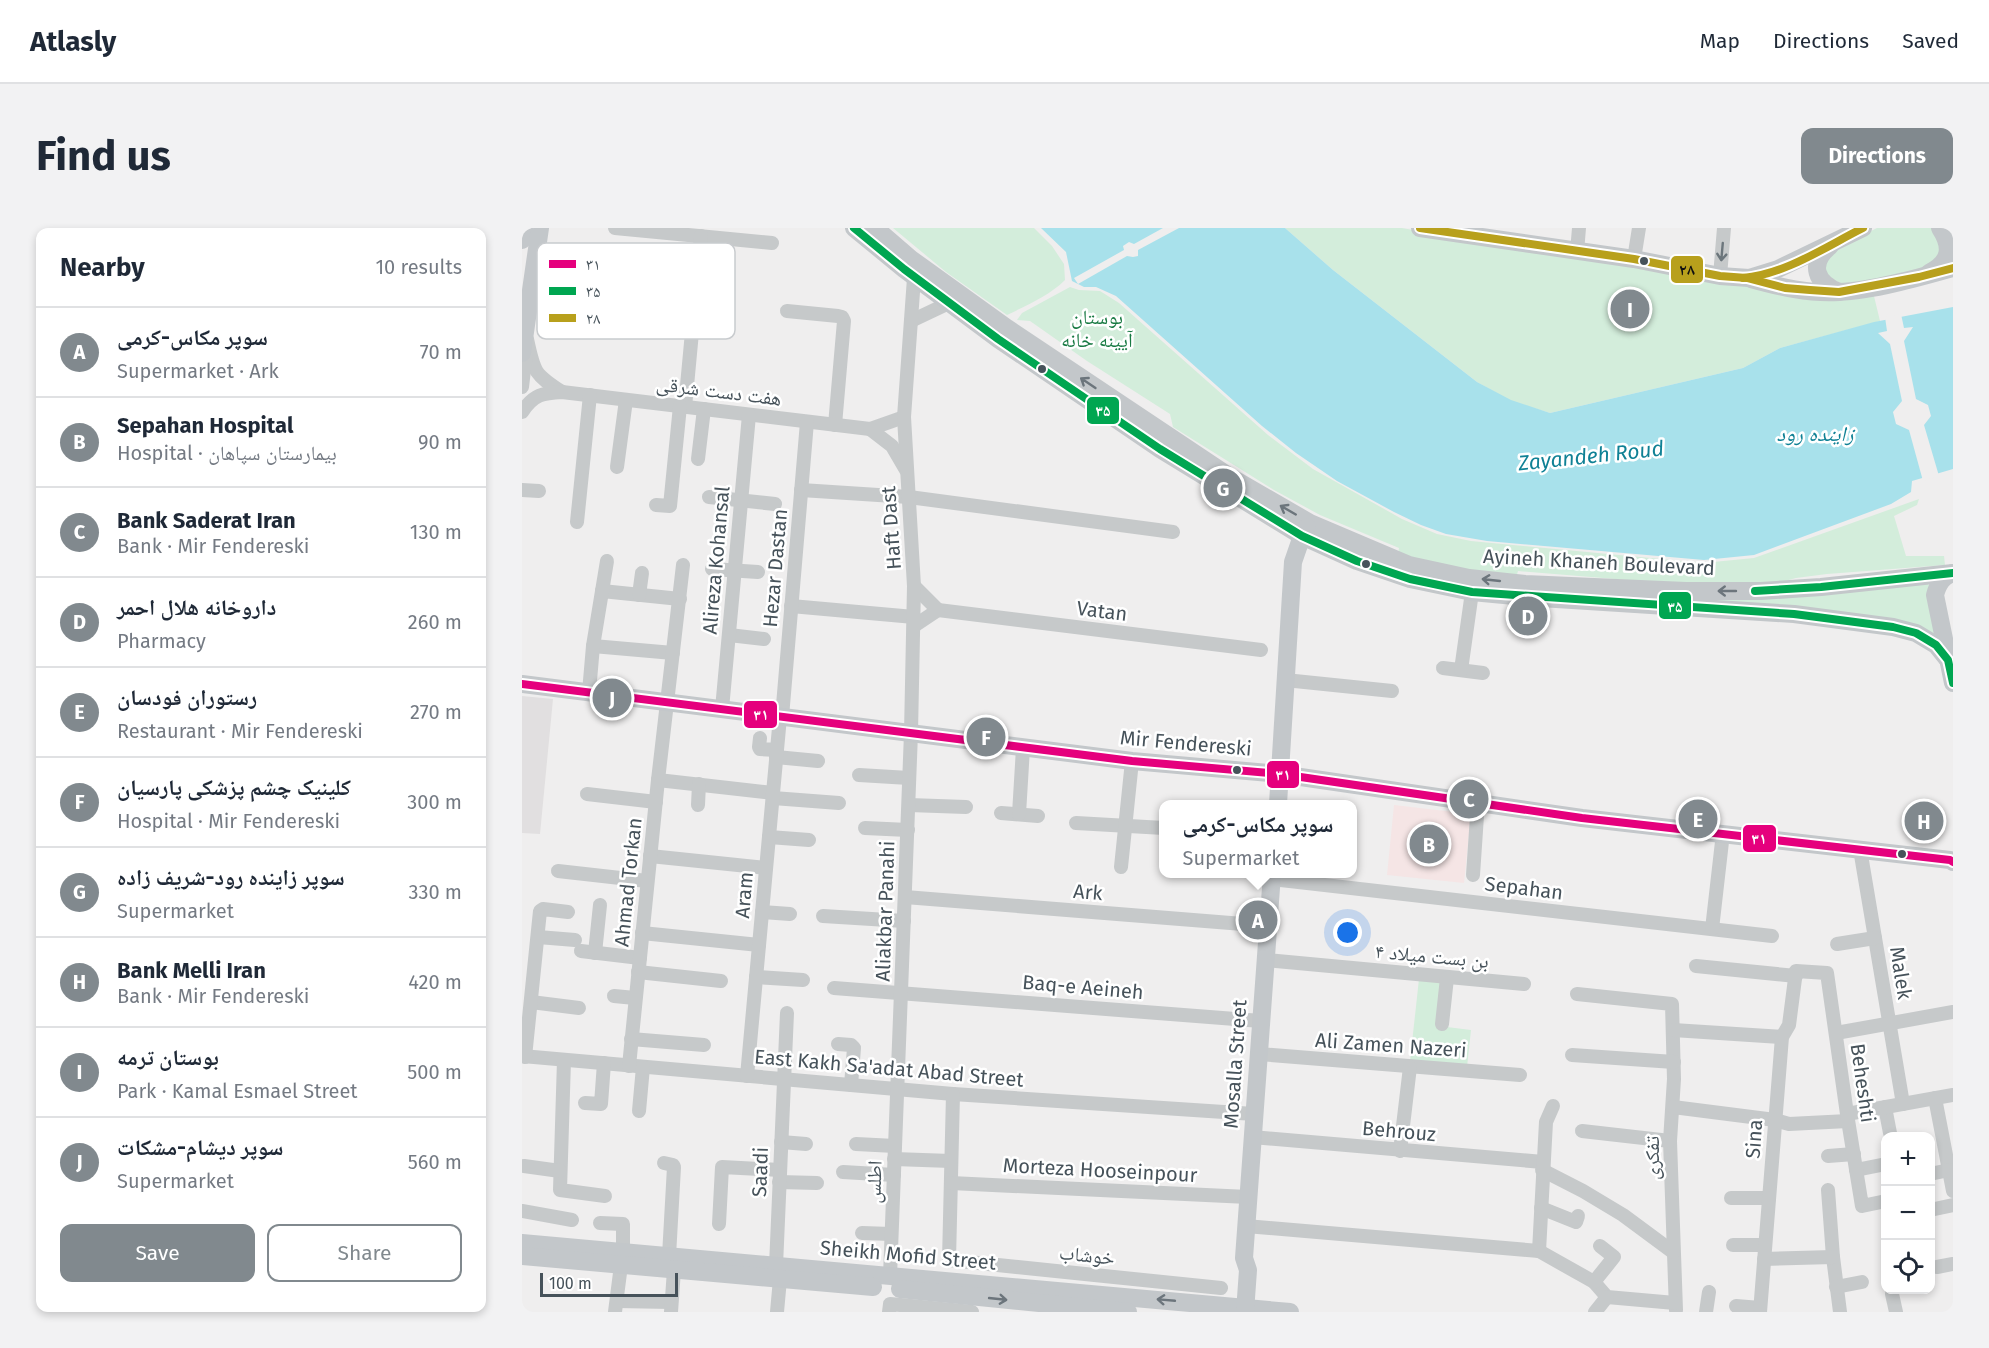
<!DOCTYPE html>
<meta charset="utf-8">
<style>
:root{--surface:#fff;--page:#f2f2f3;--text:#1f2937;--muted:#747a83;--line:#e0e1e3;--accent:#81898e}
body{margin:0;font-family:"Fira Sans","Noto Naskh Arabic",sans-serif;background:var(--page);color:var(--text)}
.controls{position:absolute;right:18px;bottom:18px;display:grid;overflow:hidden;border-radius:12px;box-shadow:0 3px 9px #0003}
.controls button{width:54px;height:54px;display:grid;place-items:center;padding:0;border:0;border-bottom:2px solid var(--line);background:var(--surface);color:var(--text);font:30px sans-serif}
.scale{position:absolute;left:18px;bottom:15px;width:138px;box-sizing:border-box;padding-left:6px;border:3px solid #46525a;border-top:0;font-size:16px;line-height:21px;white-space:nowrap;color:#46525a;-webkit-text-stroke:4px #fff;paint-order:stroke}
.you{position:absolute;left:826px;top:705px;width:21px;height:21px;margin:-15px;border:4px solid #fff;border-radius:50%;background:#1a73e8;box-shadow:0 0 0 9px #1a73e833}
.badge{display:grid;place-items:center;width:39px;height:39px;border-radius:50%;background:var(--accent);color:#fff;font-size:20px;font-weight:700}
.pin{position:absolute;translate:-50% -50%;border:3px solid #fff;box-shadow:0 2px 6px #0006}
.popup{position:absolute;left:637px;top:572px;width:198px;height:78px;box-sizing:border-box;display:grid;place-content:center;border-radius:12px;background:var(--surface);filter:drop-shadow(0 2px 4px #0005);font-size:20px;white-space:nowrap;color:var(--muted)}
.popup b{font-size:22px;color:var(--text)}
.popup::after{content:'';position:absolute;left:50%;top:100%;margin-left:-12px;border:12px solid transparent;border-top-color:var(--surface)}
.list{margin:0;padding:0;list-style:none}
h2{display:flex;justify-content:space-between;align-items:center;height:78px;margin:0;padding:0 24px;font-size:26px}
h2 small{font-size:20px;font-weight:400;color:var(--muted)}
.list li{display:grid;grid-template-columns:39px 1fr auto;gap:18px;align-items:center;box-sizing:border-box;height:90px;padding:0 24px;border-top:2px solid var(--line)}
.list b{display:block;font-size:22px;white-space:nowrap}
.list p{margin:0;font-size:20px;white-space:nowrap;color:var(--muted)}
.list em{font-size:20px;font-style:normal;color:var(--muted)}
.actions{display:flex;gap:12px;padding:18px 24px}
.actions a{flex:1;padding:14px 0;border:2px solid var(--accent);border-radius:12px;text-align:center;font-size:21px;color:var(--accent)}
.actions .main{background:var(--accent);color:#fff}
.icon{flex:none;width:33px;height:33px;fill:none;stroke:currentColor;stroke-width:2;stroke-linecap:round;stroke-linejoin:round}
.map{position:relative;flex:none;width:1431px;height:1084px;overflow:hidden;border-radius:12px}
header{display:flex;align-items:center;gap:36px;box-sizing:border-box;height:84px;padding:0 30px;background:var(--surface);border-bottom:2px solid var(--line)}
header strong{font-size:28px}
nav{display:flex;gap:33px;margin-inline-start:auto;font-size:21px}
.intro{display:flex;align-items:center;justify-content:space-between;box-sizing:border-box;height:144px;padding:0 36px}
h1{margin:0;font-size:42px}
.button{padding:15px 27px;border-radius:12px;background:var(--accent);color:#fff;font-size:21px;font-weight:700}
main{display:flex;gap:36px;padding:0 36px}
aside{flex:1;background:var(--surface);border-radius:12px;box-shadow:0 3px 9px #0003}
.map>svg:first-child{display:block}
.education{fill:#e1dfe0}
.medical{fill:#f5e5e5}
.green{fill:#d3eddb}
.water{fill:#a8e1eb}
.pier{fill:#efeeee}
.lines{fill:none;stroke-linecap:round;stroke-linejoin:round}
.minor{stroke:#c6c9ca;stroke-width:14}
.major{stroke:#c3c7ca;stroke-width:18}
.bus-1-casing{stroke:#fff;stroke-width:12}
.bus-2-casing{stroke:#fff;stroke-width:12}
.bus-3-casing{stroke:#fff;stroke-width:12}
.bus-1{stroke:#e5007d;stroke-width:8}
.bus-2{stroke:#00a651;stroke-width:8}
.bus-3{stroke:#b8a01c;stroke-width:8}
.oneway{stroke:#6c767c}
.oneway2{stroke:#6c757c}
.bus-dot{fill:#46525a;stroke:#fff;stroke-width:2}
.labels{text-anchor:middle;stroke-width:5;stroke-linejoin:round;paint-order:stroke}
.park-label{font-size:20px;fill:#187a43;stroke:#fff}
.street-label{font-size:20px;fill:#46525a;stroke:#fff}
.water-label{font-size:21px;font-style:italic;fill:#0f8195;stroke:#fff}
.key{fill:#fff;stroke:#c8cbce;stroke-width:1.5}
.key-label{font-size:16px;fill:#46525a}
.line-badge{stroke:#fff;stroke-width:2}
.badge-label{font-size:16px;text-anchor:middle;font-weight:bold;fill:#fff}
.pale-badge-label{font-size:16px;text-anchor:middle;font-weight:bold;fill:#111}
</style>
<header>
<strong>Atlasly</strong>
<nav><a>Map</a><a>Directions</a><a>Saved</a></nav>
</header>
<div class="intro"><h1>Find us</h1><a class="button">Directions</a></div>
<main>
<aside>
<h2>Nearby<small>10 results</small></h2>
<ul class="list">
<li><span class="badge">A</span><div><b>سوپر مکاس-کرمی</b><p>Supermarket · Ark</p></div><em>70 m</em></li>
<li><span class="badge">B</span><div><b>Sepahan Hospital</b><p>Hospital · بیمارستان سپاهان</p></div><em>90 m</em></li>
<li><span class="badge">C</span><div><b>Bank Saderat Iran</b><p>Bank · Mir Fendereski</p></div><em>130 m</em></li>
<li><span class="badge">D</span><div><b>داروخانه هلال احمر</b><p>Pharmacy</p></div><em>260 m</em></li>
<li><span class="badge">E</span><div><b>رستوران فودسان</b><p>Restaurant · Mir Fendereski</p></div><em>270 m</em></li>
<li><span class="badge">F</span><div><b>کلینیک چشم پزشکی پارسیان</b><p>Hospital · Mir Fendereski</p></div><em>300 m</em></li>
<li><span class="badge">G</span><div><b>سوپر زاینده رود-شریف زاده</b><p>Supermarket</p></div><em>330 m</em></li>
<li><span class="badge">H</span><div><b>Bank Melli Iran</b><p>Bank · Mir Fendereski</p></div><em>420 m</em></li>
<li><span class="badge">I</span><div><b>بوستان ترمه</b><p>Park · Kamal Esmael Street</p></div><em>500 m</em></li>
<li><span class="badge">J</span><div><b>سوپر دیشام-مشکات</b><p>Supermarket</p></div><em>560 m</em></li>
</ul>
<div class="actions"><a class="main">Save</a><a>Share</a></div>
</aside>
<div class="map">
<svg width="1431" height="1084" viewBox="0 0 1431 1084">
<rect width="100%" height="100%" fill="#efeeee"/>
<polygon class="education" points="0,468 31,471 18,606 0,605"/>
<polygon class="medical" points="872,577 949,586 942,655 865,647"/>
<g class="green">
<path d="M371,0H512L530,18L542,36L543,52C527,68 505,77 485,87L424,44Z"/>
<polygon points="763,0 880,0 990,20 1351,64 1358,93 1258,120 1221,140 1028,185 989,173 955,154 811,42"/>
<polygon points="1355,0 1411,0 1420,20 1408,40 1325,58 1305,49 1303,34 1311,22"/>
<polygon points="548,59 557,62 578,63 597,75 746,207 791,241 880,291 915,306 949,313 1181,335 1232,330 1397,271 1395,277 1372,288 1384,328 1422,328 1423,337 1305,346 1274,350 1256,355 1154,356 996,343 994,350 952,344 876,326 877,320 798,287 752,262 651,199 648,186 565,133 508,93 495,92 500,85"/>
<polygon points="1404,354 1408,358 1417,409 1149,373 965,356"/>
<polygon points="897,751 922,754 917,798 949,802 945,839 888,833"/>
</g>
<polygon class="water" points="519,0 763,0 811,42 955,154 989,172 1028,185 1221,140 1258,120 1352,94 1431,79 1431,241 1390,253 1389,264 1369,276 1232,327 1182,332 965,313 924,306 899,297 872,284 815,253 774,225 740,198 594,68 574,59 562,59 550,53 544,24"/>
<g class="pier">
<polygon points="641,0 657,0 616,22 616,28 611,29 605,28 556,56 552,50 602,22 601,18 607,14 612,16"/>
<polygon points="1379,86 1382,100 1391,99 1382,113 1394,171 1406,177 1409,188 1402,197 1417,248 1401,253 1387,202 1374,196 1371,184 1380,173 1368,116 1356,105 1365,103 1363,89"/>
</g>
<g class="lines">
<g class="minor">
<polyline points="93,0 250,15"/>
<polyline points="1055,24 1057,0"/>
<polyline points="1112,31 1117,0"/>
<polyline points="1198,48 1202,0"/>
<polyline points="63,70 171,82"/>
<polyline points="265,83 316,88 320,89 322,93 313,197"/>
<polyline points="389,93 427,75"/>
<path d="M5,111C12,144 12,146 40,164"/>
<polyline points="0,159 4,125"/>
<polyline points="163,179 179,8"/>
<path d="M0,184C12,166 21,165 40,164L348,201L382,189"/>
<polyline points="348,201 370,218 384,242"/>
<polyline points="176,231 182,181"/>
<polyline points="95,239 104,172"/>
<polyline points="0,262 17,263"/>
<polyline points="279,262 387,269 651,304"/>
<polyline points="187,269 253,276"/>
<polyline points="134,277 148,278 158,178"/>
<polyline points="55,294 68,167"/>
<polyline points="190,341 236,344"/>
<polyline points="80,363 158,371"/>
<polyline points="117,367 120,345"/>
<polyline points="269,378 392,389"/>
<polyline points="416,382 739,422"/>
<polyline points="392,398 416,382 392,358"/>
<polyline points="207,407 242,411"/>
<polyline points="71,418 151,425"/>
<polyline points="921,440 961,445"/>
<polyline points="939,442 950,364"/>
<polyline points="763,452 870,463"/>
<polyline points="67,464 71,418 85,333"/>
<polyline points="200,481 227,187"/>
<polyline points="260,489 285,194"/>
<polyline points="238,510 237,519 238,521 255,522"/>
<polyline points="254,529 296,533"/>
<polyline points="337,547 387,550"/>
<polyline points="136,552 251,565"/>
<polyline points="65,566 134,574"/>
<polyline points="251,570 317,575"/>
<polyline points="176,577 177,556"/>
<polyline points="387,577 444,579"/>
<polyline points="479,585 516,588"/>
<polyline points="497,586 501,520"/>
<polyline points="554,595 642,600"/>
<polyline points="343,600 386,602"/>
<polyline points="247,609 287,612"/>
<polyline points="1338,621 1381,876"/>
<polyline points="128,628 244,640"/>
<polyline points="599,639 610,533"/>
<polyline points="36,643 125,653"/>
<polyline points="951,647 956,573"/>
<polyline points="750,651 1250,708"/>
<polyline points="383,669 746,698"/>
<polyline points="240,684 268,686"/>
<polyline points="301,688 382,693"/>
<polyline points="1190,701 1201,605"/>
<polyline points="120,705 237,717"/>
<polyline points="16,709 53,712"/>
<polyline points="1315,716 1353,710"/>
<polyline points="59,723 118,730"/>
<polyline points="73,725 78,677"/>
<polyline points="744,732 1002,756"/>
<polyline points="1174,738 1274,748"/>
<polyline points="116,744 199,753"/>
<polyline points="234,749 281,752"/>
<polyline points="312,760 739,793"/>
<polyline points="1055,766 1150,776 1152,851 1148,913 1154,1082"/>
<polyline points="92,768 113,770"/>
<polyline points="9,774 57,780"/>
<polyline points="920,796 925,750"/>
<polyline points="1151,802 1260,809"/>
<polyline points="1314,805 1431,784"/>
<polyline points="109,811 182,817"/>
<polyline points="316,816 329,817 332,820 329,857"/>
<polyline points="737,826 998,847"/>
<polyline points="1050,827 1152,834"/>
<polyline points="0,828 431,866 732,886"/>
<polyline points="3,829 18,683 21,681 46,684"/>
<polyline points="42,832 38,962 83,968"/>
<polyline points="107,838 136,552 161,337"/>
<polyline points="225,848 258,489"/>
<polyline points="431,866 427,1032 699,1060"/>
<polyline points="1413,870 1431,963"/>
<polyline points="63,875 79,876 82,835"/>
<polyline points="1151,879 1253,892 1267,896 1326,893"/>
<polyline points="1363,879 1368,905"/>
<polyline points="117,883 121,839"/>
<polyline points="1325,886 1431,867"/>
<polyline points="1060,903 1148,913"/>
<polyline points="730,909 1021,934"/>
<polyline points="259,914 284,916"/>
<polyline points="334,916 373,918"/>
<polyline points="878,923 888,839"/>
<polyline points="1306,928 1332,926"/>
<polyline points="372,931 429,933"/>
<polyline points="142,935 151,937 152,939 147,1028"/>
<polyline points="2,938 38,943"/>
<polyline points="1020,942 1061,963 1101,987 1151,1024"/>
<polyline points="1334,942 1364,936"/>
<polyline points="321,944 372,947"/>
<polyline points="1408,946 1427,942"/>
<polyline points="257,954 295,955"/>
<polyline points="429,955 726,969"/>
<polyline points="1306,962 1311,1029 1318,1084"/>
<polyline points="1209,970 1247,970"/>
<polyline points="1019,980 1054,994 1056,988"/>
<polyline points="1408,982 1431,977"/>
<polyline points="0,983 50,992"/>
<polyline points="78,995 101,996 101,1024"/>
<polyline points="197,996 200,939 258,942"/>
<polyline points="724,998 1017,1023 1072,1054 1085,1069 1153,1075"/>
<polyline points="340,1005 369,1006"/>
<polyline points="1211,1017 1243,1017"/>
<polyline points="1017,1023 1024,894 1031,878"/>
<polyline points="1242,1031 1311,1029"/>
<polyline points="254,1038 265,785"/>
<polyline points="1415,1039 1431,1036"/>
<polyline points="368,1048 389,505 392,358 382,189 392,50"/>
<polyline points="1072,1054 1092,1029 1078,1018"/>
<polyline points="1314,1059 1340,1054"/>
<polyline points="1370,1066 1374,1084"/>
<polyline points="95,1073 149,1074"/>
<polyline points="1214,1078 1238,1080"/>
<polyline points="93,1084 99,1037"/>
<polyline points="149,1084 152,1042"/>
<polyline points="255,1084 258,1051"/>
<polyline points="367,1084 368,1076 450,1084"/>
<polyline points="1073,1084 1085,1069"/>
<polyline points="1184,1084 1187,1064"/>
<polyline points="1238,1084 1260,809 1267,797 1274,743 1305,745 1325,886 1340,978 1364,973"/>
</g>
<g class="major">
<polyline points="332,0 382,41 476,111 638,221 780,308 835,333 888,351 950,364 1003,369 1272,386 1371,399 1394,405 1414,417 1426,432"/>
<polyline points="353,0 389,31 485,100 705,247 788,295 887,337 947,350 1003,356 1164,363 1239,363 1299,359 1431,345"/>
<polyline points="898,0 1112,31 1198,48 1227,50 1256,41 1341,0"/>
<polyline points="0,12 2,0"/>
<path d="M1308,18C1286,36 1294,55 1317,64"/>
<path d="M1407,45C1428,34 1431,20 1418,0"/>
<path d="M1229,51C1258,59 1287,66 1317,64C1350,63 1399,49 1431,40"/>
<polyline points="0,125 18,0"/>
<path d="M1431,345C1420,349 1416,356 1413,367L1431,455"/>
<polyline points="0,456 610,533 758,546 1060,590 1428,632 1431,634"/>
<polyline points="756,576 771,334 780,308 785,299"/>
<polyline points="0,1015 768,1084"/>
<polyline points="0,1028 351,1059"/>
<polyline points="378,1061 606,1084"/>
<polyline points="723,1084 726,1042 722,1030 750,646"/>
</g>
<defs>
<polyline id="bus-1" points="0,456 610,533 758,546 1060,590 1428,632 1431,634"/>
<g id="bus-2">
<polyline points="332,0 382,41 476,111 638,221 780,308 835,333 888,351 950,364 1272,386 1371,399 1394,405 1414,417 1426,432 1431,455"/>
<polyline points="1233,363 1299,359 1431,345"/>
</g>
<g id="bus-3">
<polyline points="898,0 1112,31 1198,48 1225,50 1263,60 1288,62 1317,64 1397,49 1431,40"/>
<path d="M1221,50C1264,46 1303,19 1341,0"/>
</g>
</defs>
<use href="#bus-1" class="bus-1-casing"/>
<use href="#bus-2" class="bus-2-casing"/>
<use href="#bus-3" class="bus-3-casing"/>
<use href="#bus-1" class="bus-1"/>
<use href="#bus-2" class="bus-2"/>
<use href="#bus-3" class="bus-3"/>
</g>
<defs><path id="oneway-shaft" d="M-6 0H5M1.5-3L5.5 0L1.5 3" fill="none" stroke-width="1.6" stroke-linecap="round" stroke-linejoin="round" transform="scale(1.5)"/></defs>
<use class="oneway" href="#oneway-shaft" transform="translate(1200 24) rotate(95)"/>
<g class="oneway2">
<use href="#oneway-shaft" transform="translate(566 155) rotate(-146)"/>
<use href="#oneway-shaft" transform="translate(766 282) rotate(-150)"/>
<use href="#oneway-shaft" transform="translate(969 352) rotate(-174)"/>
<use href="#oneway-shaft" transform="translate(1205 363) rotate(180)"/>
<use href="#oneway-shaft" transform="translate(476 1071) rotate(6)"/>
<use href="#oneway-shaft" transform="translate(644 1072) rotate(-175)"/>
</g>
<g class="bus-dot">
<circle cx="1122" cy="33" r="5"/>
<circle cx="520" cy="141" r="5"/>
<circle cx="844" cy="336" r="5"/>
<circle cx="715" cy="542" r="5"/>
<circle cx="1380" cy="626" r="5"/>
</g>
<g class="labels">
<g class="park-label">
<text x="575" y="96">بوستان<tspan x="575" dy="23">آیینه خانه</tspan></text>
</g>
<g class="street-label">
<text transform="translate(197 163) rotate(7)" y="7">هفت دست شرقی</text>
<text transform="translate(369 300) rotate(-94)" y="7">Haft Dast</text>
<text transform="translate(194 332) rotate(-85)" y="7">Alireza Kohansal</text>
<text transform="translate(1077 334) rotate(3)" y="7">Ayineh Khaneh Boulevard</text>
<text transform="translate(253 340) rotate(-85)" y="7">Hezar Dastan</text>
<text transform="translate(580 383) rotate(7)" y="7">Vatan</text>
<text transform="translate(664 515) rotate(5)" y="7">Mir Fendereski</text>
<text transform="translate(106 654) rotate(-84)" y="7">Ahmad Torkan</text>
<text transform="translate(1002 660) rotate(7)" y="7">Sepahan</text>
<text transform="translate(566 664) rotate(5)" y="7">Ark</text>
<text transform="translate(222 667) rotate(-85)" y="7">Aram</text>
<text transform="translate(363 683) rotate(-88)" y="7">Aliakbar Panahi</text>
<text transform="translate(910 728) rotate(5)" y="7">بن بست میلاد ۴</text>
<text transform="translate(1379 745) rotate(81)" y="7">Malek</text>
<text transform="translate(561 759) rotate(5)" y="7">Baq-e Aeineh</text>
<text transform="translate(869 817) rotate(4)" y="7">Ali Zamen Nazeri</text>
<text transform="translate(713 836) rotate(-86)" y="7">Mosalla Street</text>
<text transform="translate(367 840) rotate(5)" y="7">East Kakh Sa'adat Abad Street</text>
<text transform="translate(1341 855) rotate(82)" y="7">Beheshti</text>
<text transform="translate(877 903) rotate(5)" y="7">Behrouz</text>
<text transform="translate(1232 911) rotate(-86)" y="7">Sina</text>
<text transform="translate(1130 930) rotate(-90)" y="7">تفکری</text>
<text transform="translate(578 942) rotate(3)" y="7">Morteza Hooseinpour</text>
<text transform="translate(238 944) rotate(-88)" y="7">Saadi</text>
<text transform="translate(352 954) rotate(-88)" y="7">اطلس</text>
<text transform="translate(386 1027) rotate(5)" y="7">Sheikh Mofid Street</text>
<text transform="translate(565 1027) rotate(6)" y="7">خوشاب</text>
</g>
<g class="water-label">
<text x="1293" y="213">زاینده رود</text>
<text transform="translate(1069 228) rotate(-6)" y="7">Zayandeh Roud</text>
</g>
</g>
<rect x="15" y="15" width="198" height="96" rx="9" class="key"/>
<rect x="27" y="32" width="27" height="8" fill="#e5007d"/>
<rect x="27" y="59" width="27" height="8" fill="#00a651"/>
<rect x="27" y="86" width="27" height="8" fill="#b8a01c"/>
<g class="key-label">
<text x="64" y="42">۳۱</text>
<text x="64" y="69">۳۵</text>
<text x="64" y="96">۲۸</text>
</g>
<g class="line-badge">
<rect x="1148" y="27" width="34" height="29" rx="6" fill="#b8a01c"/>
<rect x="564" y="168" width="34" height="29" rx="6" fill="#00a651"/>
<rect x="1136" y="363" width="34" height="29" rx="6" fill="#00a651"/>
<rect x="221" y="472" width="35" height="29" rx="6" fill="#e5007d"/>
<rect x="744" y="532" width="34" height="29" rx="6" fill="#e5007d"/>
<rect x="1220" y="596" width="35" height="29" rx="6" fill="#e5007d"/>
</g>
<g class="badge-label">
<text x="581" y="188">۳۵</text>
<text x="1153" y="384">۳۵</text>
<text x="239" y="492">۳۱</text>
<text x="761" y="552">۳۱</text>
<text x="1237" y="616">۳۱</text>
</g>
<g class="pale-badge-label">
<text x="1165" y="47">۲۸</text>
</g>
</svg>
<div class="controls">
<button>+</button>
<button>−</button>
<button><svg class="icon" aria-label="locate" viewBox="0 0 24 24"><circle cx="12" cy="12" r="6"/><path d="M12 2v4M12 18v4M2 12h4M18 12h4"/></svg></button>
</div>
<div class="scale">100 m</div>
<div class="you"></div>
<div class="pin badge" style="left:736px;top:692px">A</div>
<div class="popup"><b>سوپر مکاس-کرمی</b>Supermarket</div>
<div class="pin badge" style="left:907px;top:616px">B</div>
<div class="pin badge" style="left:947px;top:571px">C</div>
<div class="pin badge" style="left:1006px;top:388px">D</div>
<div class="pin badge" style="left:1176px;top:591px">E</div>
<div class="pin badge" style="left:464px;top:509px">F</div>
<div class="pin badge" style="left:701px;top:260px">G</div>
<div class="pin badge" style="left:1402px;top:593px">H</div>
<div class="pin badge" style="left:1108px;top:81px">I</div>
<div class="pin badge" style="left:90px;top:470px">J</div>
</div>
</main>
